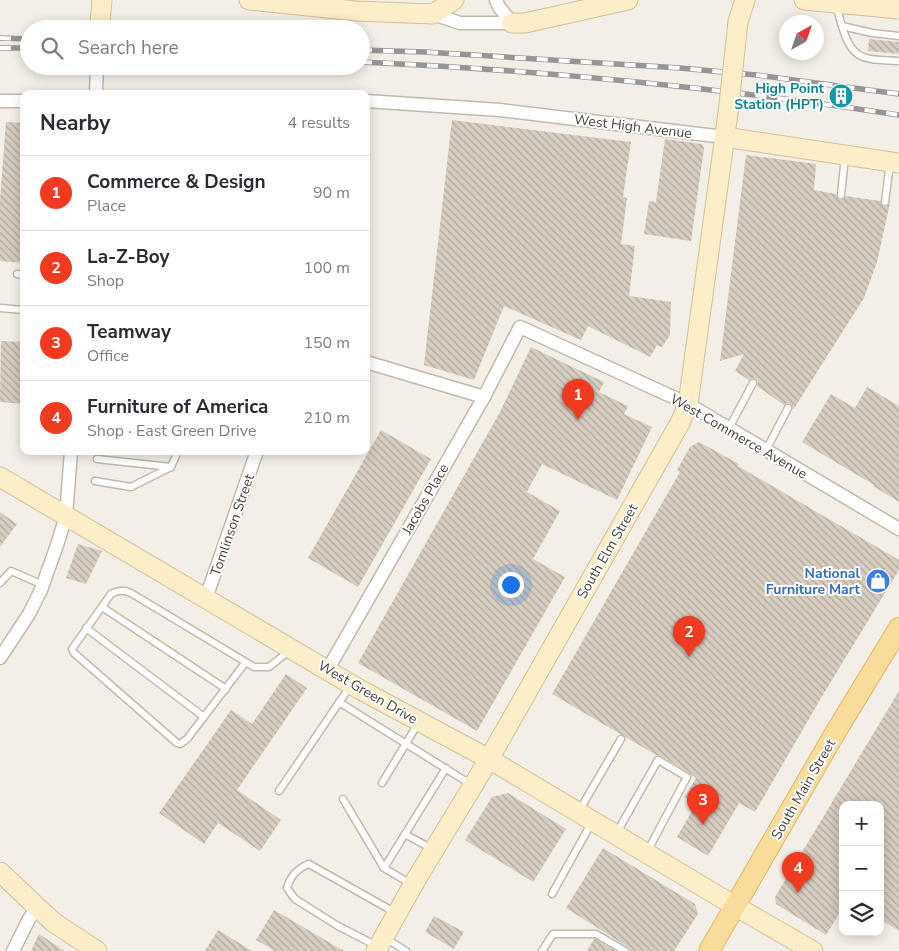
<!DOCTYPE html>
<meta charset="utf-8">
<style>
:root{--surface:#fff;--page:#f7f7f7;--text:#2b2b33;--muted:#7c7c81;--line:#e1e1e2;--accent:#f03b21}
body{margin:0;font-family:"Nunito Sans",sans-serif;background:var(--page);color:var(--text)}
.controls{position:absolute;right:15px;bottom:15px;display:grid;overflow:hidden;border-radius:10px;box-shadow:0 2px 12px #0003}
.controls button{width:45px;height:45px;display:grid;place-items:center;padding:0;border:0;border-bottom:1px solid var(--line);background:var(--surface);color:var(--text);font:25px sans-serif}
.compass{position:absolute;left:779px;top:15px;width:45px;height:45px;border-radius:50%;background:var(--surface);box-shadow:0 2px 12px #0003;rotate:40deg}
.you{position:absolute;left:510px;top:584px;width:18px;height:18px;margin:-12px;border:4px solid #fff;border-radius:50%;background:#1a73e8;box-shadow:0 0 0 8px #1a73e833}
.badge{display:grid;place-items:center;width:32px;height:32px;border-radius:50%;background:var(--accent);color:#fff;font-size:16px;font-weight:700}
.pin{position:absolute;translate:-50% -41px;filter:drop-shadow(0 1px 2px #0008)}
.pin::after{content:'';position:absolute;top:26px;width:18px;height:15px;background:inherit;clip-path:polygon(0 0,100% 0,50% 100%)}
.list{margin:0;padding:0;list-style:none}
h2{display:flex;justify-content:space-between;align-items:center;height:65px;margin:0;padding:0 20px;font-size:21px}
h2 small{font-size:16px;font-weight:400;color:var(--muted)}
.list li{display:grid;grid-template-columns:32px 1fr auto;gap:15px;align-items:center;box-sizing:border-box;height:75px;padding:0 20px;border-top:1px solid var(--line)}
.list b{display:block;font-size:19px;white-space:nowrap}
.list p{margin:0;font-size:16px;white-space:nowrap;color:var(--muted)}
.list em{font-size:16px;font-style:normal;color:var(--muted)}
.icon{flex:none;width:28px;height:28px;fill:none;stroke:currentColor;stroke-width:2;stroke-linecap:round;stroke-linejoin:round}
.map{position:relative;flex:none;width:899px;height:951px;overflow:hidden}
.search{position:absolute;background:var(--surface);box-shadow:0 2px 12px #0003;left:20px;top:20px;width:350px;height:55px;display:flex;align-items:center;gap:12px;box-sizing:border-box;padding:0 18px;border-radius:28px;color:var(--muted);font-size:19px}
.panel{position:absolute;background:var(--surface);box-shadow:0 2px 12px #0003;left:20px;top:90px;width:350px;height:365px;border-radius:10px}
.map>svg:first-child{display:block}
.building{fill:url(#building-back-hatch)}
.lines{fill:none;stroke-linecap:round;stroke-linejoin:round}
.lane-casing{stroke:#c1b9ad;stroke-width:9}
.street-casing{stroke:#c1b9ad;stroke-width:15}
.secondary-casing{stroke:#d0c198;stroke-width:21}
.primary-casing{stroke:#deb86a;stroke-width:22}
.lane{stroke:#fff;stroke-width:6}
.street{stroke:#fff;stroke-width:12}
.secondary{stroke:#fceec8;stroke-width:19}
.primary{stroke:#f9dc99;stroke-width:20}
.rail-casing{stroke:#969696;stroke-width:5.5}
.rail{stroke:#fff;stroke-width:4;stroke-dasharray:11;stroke-linecap:butt}
.secondary-bridge-casing{stroke:#d0c198;stroke-width:21;stroke-linecap:butt}
.secondary-bridge{stroke:#fceec8;stroke-width:19}
.labels{text-anchor:middle;stroke-width:4;stroke-linejoin:round;paint-order:stroke}
.culture-label{font-size:14px;font-weight:bold;fill:#0d838f;stroke:#fff;text-anchor:end}
.street-label{font-size:14px;fill:#453f36;stroke:#fff}
.shop-label{font-size:14px;font-weight:bold;fill:#366cbe;stroke:#fff;text-anchor:end}
</style>
<div class="map">
<svg width="899" height="951" viewBox="0 0 899 951">
<defs>
<pattern id="building-back-hatch" width="6" height="6" patternUnits="userSpaceOnUse" patternTransform="scale(1.25)"><rect width="6" height="6" fill="#d7cdc0"/><path d="M-1 5l2 2M0 0l6 6M5-1l2 2" fill="none" stroke="#b0a89d"/></pattern>
</defs>
<rect width="100%" height="100%" fill="#f3efe7"/>
<g class="building">
<polygon points="869,39 899,42 899,54 868,51"/>
<polygon points="452,120 631,142 623,197 627,198 621,244 635,246 629,296 671,302 670,335 662,347 657,345 650,357 588,326 581,340 504,306 474,380 424,365"/>
<polygon points="6,122 24,123 24,263 0,261 0,201"/>
<polygon points="665,139 702,144 704,148 691,241 644,234 649,201 656,202"/>
<polygon points="746,155 816,164 814,190 836,194 837,197 840,200 843,199 846,196 880,201 882,206 885,207 890,203 877,262 864,298 793,410 791,404 787,403 784,405 757,386 758,382 756,379 752,378 749,380 735,371 744,354 720,361"/>
<polygon points="1,341 24,342 24,404 0,402"/>
<polygon points="531,347 604,382 599,392 628,406 624,414 652,427 617,500 542,464 527,492 560,511 533,559 565,577 477,731 358,663 500,412"/>
<polygon points="867,387 899,406 899,502 873,486 874,485 802,442 831,394 855,408"/>
<polygon points="381,430 431,459 358,587 308,558"/>
<polygon points="699,442 739,464 738,466 899,560 899,570 824,693 755,812 739,803 708,856 677,837 696,804 685,797 696,778 690,773 661,756 656,755 552,694 680,472 677,470 690,447"/>
<polygon points="0,512 17,524 0,547"/>
<polygon points="78,544 102,551 86,584 66,578"/>
<polygon points="286,674 307,688 237,790 281,820 260,851 218,823 204,844 159,813 231,710 252,724"/>
<polygon points="899,691 899,931 880,919 880,805 843,805 843,908 826,935 776,904 775,897"/>
<polygon points="508,793 566,829 533,882 465,840 492,797"/>
<polygon points="603,848 695,904 698,914 674,951 630,951 628,947 566,908"/>
<polygon points="274,910 344,951 275,951 256,940"/>
<polygon points="434,916 464,932 454,949 425,932"/>
<polygon points="218,930 252,951 205,951"/>
<polygon points="39,934 65,951 31,951"/>
<polygon points="594,939 595,939 615,951 587,951"/>
</g>
<g class="lines">
<defs>
<g id="lane">
<path d="M836,6C842,23 845,50 863,57C874,61 888,60 899,61"/>
<polyline points="842,26 872,33 899,36"/>
<polyline points="841,195 845,156"/>
<polyline points="885,202 890,163"/>
<polyline points="17,274 24,275"/>
<polyline points="0,308 24,310"/>
<polyline points="729,428 753,383"/>
<polyline points="766,450 788,408"/>
<polyline points="171,467 178,451"/>
<polyline points="95,481 131,487 171,467 97,459"/>
<polyline points="0,583 11,571 43,585"/>
<polyline points="102,607 226,689"/>
<polyline points="86,628 204,717"/>
<path d="M245,663L187,739L180,744L177,743L74,653L72,649L111,594C119,590 123,590 131,593L254,667H269L289,651"/>
<polyline points="339,702 472,785"/>
<polyline points="382,783 419,722"/>
<polyline points="279,791 351,685"/>
<polyline points="343,799 384,868"/>
<polyline points="579,811 621,739"/>
<polyline points="405,834 432,849"/>
<polyline points="616,834 658,760 687,777 647,852"/>
<polyline points="411,884 384,868 446,768"/>
<polyline points="552,894 592,822"/>
<polyline points="385,938 406,951"/>
<path d="M377,946L338,926L295,899L287,888C290,877 298,868 309,864L396,913"/>
<polyline points="542,951 553,934 596,934 625,951"/>
</g>
<g id="street">
<polyline points="496,0 499,7 512,23"/>
<polyline points="433,14 460,23 512,23"/>
<polyline points="96,94 97,66"/>
<polyline points="0,101 24,101"/>
<polyline points="366,101 500,110 724,137"/>
<polyline points="366,362 484,397"/>
<polyline points="206,598 257,451"/>
<polyline points="0,658 29,614 41,590 57,545 66,516 71,451"/>
<polyline points="328,669 484,397 520,327 688,404 899,529"/>
<polyline points="13,951 29,919 37,908"/>
</g>
<g id="secondary">
<polyline points="249,0 356,11 433,14 454,0"/>
<polyline points="804,0 899,9"/>
<polyline points="738,22 745,0"/>
<polyline points="100,23 102,0"/>
<polyline points="512,23 525,23 628,0"/>
<polyline points="724,137 899,163"/>
<polyline points="0,477 359,689 489,759 735,906 813,951"/>
<polyline points="0,872 53,922 97,951"/>
<polyline points="376,951 417,878 489,759 681,421 688,404 728,113"/>
</g>
<polyline id="primary" points="709,951 835,733 899,628"/>
</defs>
<use href="#lane" class="lane-casing"/>
<use href="#street" class="street-casing"/>
<use href="#secondary" class="secondary-casing"/>
<use href="#primary" class="primary-casing"/>
<use href="#lane" class="lane"/>
<use href="#street" class="street"/>
<use href="#secondary" class="secondary"/>
<use href="#primary" class="primary"/>
<defs>
<g id="rail">
<polyline points="0,38 29,39"/>
<polyline points="0,48 29,48"/>
<polyline points="361,50 425,52 680,68 756,75 899,94"/>
<path d="M361,62C541,70 721,88 899,115"/>
</g>
</defs>
<use href="#rail" class="rail-casing"/>
<use href="#rail" class="rail"/>
<defs>
<polyline id="secondary-bridge" points="728,113 738,22"/>
</defs>
<use href="#secondary-bridge" class="secondary-bridge-casing"/>
<use href="#secondary-bridge" class="secondary-bridge"/>
</g>
<defs>
<symbol id="building-disc" viewBox="-11 -11 22 22"><circle r="9.5" fill="#0f9aa8" stroke="#fff"/><path d="M-4-6H4V6H1V3H-1V6H-4ZM-2.5-4.3h1.7v1.8h-1.7ZM.8-4.3h1.7v1.8H.8ZM-2.5-1h1.7V.8h-1.7ZM.8-1h1.7V.8H.8Z" fill="#fff"/></symbol>
<symbol id="shop-disc" viewBox="-11 -11 22 22"><circle r="9.5" fill="#3f7fe0" stroke="#fff"/><path d="M-5-2.5h2.3a2.7 3.5 0 0 1 5.4 0H5L5.5 6h-11ZM-1.5-2.5h3a1.5 2.3 0 0 0-3 0Z" fill="#fff"/></symbol>
</defs>
<g fill-rule="evenodd">
<use href="#building-disc" x="827" y="82" width="28" height="28"/>
<use href="#shop-disc" x="864" y="567" width="28" height="28"/>
</g>
<g class="labels">
<g class="culture-label">
<text x="824" y="93">High Point<tspan x="824" dy="16">Station (HPT)</tspan></text>
</g>
<g class="street-label">
<text transform="translate(633 126) rotate(7)" y="5">West High Avenue</text>
<text transform="translate(739 436) rotate(30)" y="5">West Commerce Avenue</text>
<text transform="translate(425 499) rotate(-60)" y="5">Jacobs Place</text>
<text transform="translate(232 525) rotate(-71)" y="5">Tomlinson Street</text>
<text transform="translate(607 551) rotate(-60)" y="5">South Elm Street</text>
<text transform="translate(368 692) rotate(30)" y="5">West Green Drive</text>
<text transform="translate(803 789) rotate(-60)" y="5">South Main Street</text>
</g>
<g class="shop-label">
<text x="860" y="578">National<tspan x="860" dy="16">Furniture Mart</tspan></text>
</g>
</g>
</svg>
<div class="controls">
<button>+</button>
<button>−</button>
<button><svg class="icon" aria-label="layers" viewBox="0 0 24 24"><path d="M12 4l9 5-9 5-9-5zM3 14l9 5 9-5"/></svg></button>
</div>
<svg class="compass" viewBox="-18 -18 36 36"><path d="M0-13l5 13h-10z" fill="#e53935"/><path d="M0 13l5-13h-10z" fill="#7c7c81"/></svg>
<div class="you"></div>
<div class="pin badge" style="left:578px;top:420px">1</div>
<div class="pin badge" style="left:689px;top:657px">2</div>
<div class="pin badge" style="left:703px;top:825px">3</div>
<div class="pin badge" style="left:798px;top:893px">4</div>
<div class="search"><svg class="icon" aria-label="search" viewBox="0 0 24 24"><circle cx="10" cy="10" r="6"/><path d="M15 15l6 6"/></svg>Search here</div>
<section class="panel">
<h2>Nearby<small>4 results</small></h2>
<ul class="list">
<li><span class="badge">1</span><div><b>Commerce &amp; Design</b><p>Place</p></div><em>90 m</em></li>
<li><span class="badge">2</span><div><b>La-Z-Boy</b><p>Shop</p></div><em>100 m</em></li>
<li><span class="badge">3</span><div><b>Teamway</b><p>Office</p></div><em>150 m</em></li>
<li><span class="badge">4</span><div><b>Furniture of America</b><p>Shop · East Green Drive</p></div><em>210 m</em></li>
</ul>
</section>
</div>
